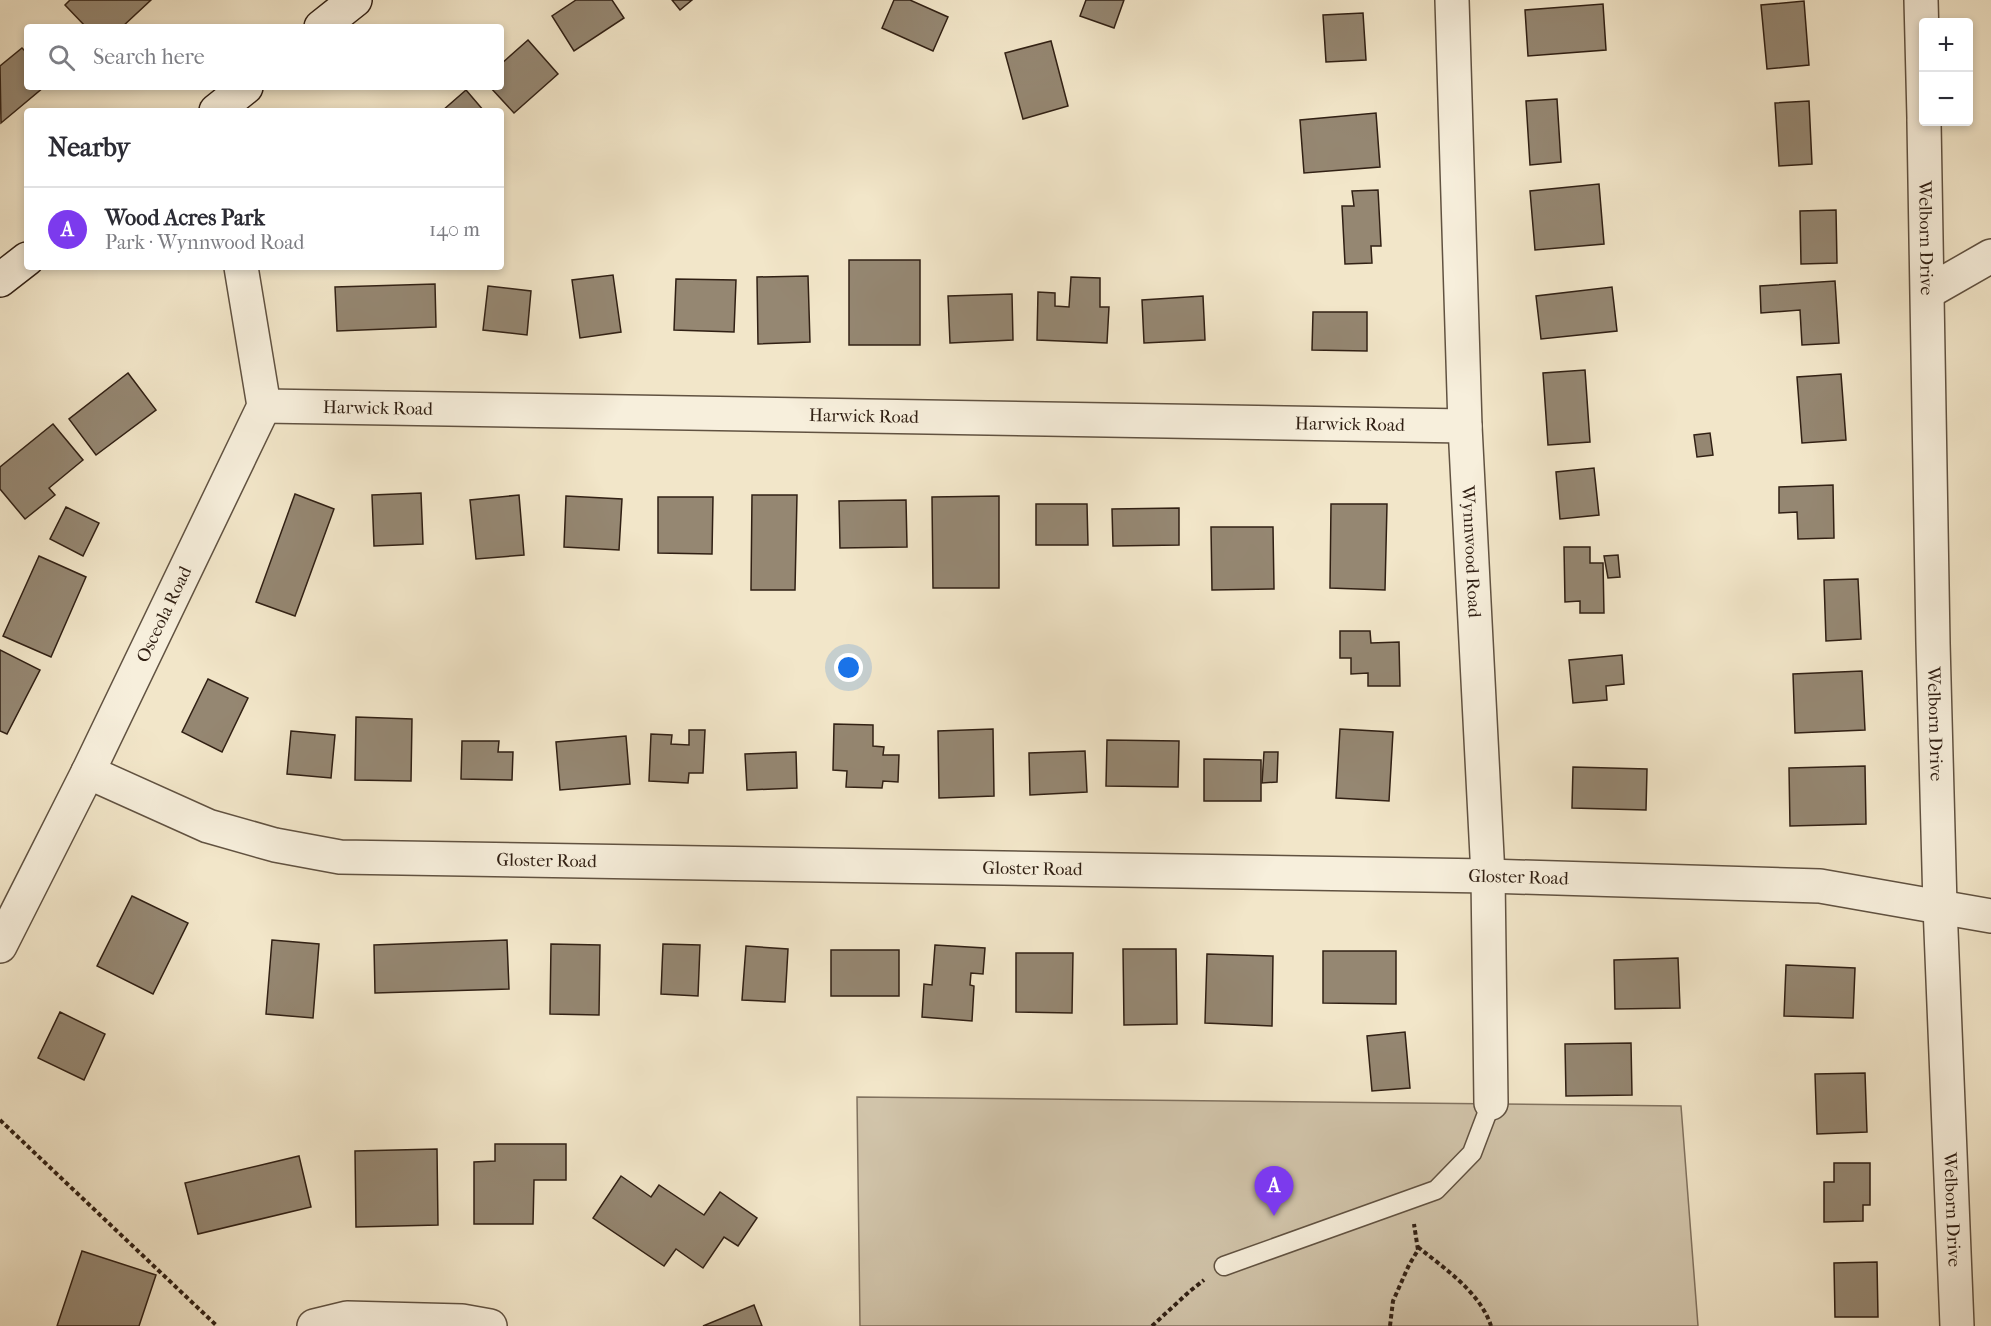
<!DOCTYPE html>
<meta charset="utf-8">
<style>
:root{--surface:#fff;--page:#f2f2f3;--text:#2b2b33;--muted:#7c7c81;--line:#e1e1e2;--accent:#7c3aed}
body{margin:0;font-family:"IM FELL French Canon",serif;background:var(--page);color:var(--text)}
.controls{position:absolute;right:18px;top:18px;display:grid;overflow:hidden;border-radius:6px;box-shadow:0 3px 9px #0003}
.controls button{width:54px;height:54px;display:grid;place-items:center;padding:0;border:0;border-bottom:2px solid var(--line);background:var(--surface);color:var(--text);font:30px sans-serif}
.you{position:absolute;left:849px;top:668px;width:21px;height:21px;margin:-15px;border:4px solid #fff;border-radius:50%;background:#1a73e8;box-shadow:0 0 0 9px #1a73e833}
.badge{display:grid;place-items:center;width:39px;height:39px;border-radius:50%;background:var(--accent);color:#fff;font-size:20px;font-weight:700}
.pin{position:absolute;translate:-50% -50px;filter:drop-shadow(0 2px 3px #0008)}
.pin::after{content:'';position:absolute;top:32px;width:21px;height:18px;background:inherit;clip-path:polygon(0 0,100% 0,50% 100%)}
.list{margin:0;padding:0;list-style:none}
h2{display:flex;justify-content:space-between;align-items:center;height:78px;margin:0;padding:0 24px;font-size:26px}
h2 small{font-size:20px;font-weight:400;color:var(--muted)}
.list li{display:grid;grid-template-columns:39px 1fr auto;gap:18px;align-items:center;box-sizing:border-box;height:84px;padding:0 24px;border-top:2px solid var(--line)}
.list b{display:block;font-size:22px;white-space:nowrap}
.list p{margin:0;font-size:20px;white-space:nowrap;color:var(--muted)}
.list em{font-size:20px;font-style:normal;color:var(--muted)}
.icon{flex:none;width:33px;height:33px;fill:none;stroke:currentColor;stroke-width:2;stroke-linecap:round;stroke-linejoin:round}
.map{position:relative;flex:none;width:1991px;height:1326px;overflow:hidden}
.search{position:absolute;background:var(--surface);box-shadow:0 3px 9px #0003;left:24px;top:24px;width:480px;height:66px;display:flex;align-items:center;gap:15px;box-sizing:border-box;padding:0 21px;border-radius:6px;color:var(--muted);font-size:22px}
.panel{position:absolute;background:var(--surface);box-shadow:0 3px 9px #0003;left:24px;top:108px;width:480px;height:162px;border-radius:6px}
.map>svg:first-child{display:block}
.green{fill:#d1c4aa;stroke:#81725f;stroke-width:1.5}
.building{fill:#958772;stroke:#312014;stroke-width:1.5}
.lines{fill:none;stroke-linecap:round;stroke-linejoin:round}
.lane-casing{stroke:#615241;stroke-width:21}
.street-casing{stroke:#615241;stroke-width:36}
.secondary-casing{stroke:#312014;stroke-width:36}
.path{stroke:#312014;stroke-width:4;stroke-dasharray:4.5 3;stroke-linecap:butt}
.lane{stroke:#f7efdc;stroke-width:18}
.street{stroke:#f7efdc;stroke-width:33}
.secondary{stroke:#f7efdc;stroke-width:33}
.labels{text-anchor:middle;stroke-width:4.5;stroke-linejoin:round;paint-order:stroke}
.street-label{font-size:18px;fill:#312014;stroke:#f7efdc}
</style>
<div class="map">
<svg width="1991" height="1326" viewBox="0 0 1991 1326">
<rect width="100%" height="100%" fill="#f2e6c9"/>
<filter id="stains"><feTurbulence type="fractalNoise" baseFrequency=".00333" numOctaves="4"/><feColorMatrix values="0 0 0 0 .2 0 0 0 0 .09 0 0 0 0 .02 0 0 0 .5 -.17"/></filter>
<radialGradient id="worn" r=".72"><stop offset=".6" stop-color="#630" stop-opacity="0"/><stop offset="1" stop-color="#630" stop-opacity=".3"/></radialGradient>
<polygon class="green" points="857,1097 1681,1106 1698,1326 860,1326"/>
<g class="building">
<polygon points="70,0 151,0 122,27 86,27 65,5"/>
<polygon points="576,0 612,0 624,18 574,51 552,16"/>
<polygon points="672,0 692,0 680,10"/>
<polygon points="894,0 910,0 948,17 933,51 882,28"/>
<polygon points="1086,0 1124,0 1114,28 1080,16"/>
<polygon points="1804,1 1809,65 1767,69 1761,5"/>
<polygon points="1603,4 1606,50 1528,56 1525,10"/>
<polygon points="1363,13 1366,60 1326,62 1323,15"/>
<polygon points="528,40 558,74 514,113 490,87 501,87 501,64"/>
<polygon points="1051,41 1068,106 1023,119 1005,53"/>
<polygon points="22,48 27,53 27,87 44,87 1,123 0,66"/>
<polygon points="466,90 484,111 442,111"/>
<polygon points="1557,99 1561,162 1530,165 1526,101"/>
<polygon points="1809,101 1812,164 1779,166 1775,103"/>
<polygon points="1376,113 1380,167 1304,173 1300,120"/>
<polygon points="1599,184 1604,244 1535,250 1530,191"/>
<polygon points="1378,190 1381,246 1371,246 1372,263 1345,264 1342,206 1354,206 1352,191"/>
<polygon points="1836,210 1837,263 1801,264 1800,211"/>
<rect x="849" y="260" width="71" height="85"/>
<polygon points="613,275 621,332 580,338 572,280"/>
<polygon points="808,276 810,342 758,344 757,277"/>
<polygon points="1071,277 1100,278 1100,307 1109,307 1107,343 1037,340 1038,292 1055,293 1055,306 1069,307"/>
<polygon points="676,279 736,280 734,332 674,330"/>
<polygon points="1835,281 1839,343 1802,345 1800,310 1761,313 1760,286"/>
<polygon points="435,284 436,327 337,331 335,287"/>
<polygon points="488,286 531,291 527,335 483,330"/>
<polygon points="1612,287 1617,331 1541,339 1536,296"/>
<polygon points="1012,294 1013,340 950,343 948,296"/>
<polygon points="1203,296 1205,340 1144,343 1142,300"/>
<polygon points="1313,312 1367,312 1367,351 1312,350"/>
<polygon points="1585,370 1590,442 1548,445 1543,373"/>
<polygon points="128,373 156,410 96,455 69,419"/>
<polygon points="1841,374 1846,440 1802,443 1797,377"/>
<polygon points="53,424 83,460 49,488 55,495 25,519 0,489 0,467"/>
<polygon points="1710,433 1713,455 1697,457 1694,435"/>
<polygon points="1594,468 1599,515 1560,519 1556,472"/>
<polygon points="1833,485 1834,538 1798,539 1797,512 1779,513 1779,487"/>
<polygon points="421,493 423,544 374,546 372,495"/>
<polygon points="295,494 334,509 295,616 256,602"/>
<polygon points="519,495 524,555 476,559 470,500"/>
<polygon points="752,495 797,495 795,590 751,590"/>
<polygon points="566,496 622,499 619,550 564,547"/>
<polygon points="999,496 999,588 933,588 932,497"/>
<polygon points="658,497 713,497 712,554 658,553"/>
<polygon points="906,500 907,547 840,548 839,501"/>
<polygon points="1036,504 1087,504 1088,545 1036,545"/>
<polygon points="1331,504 1387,504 1385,590 1330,588"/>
<polygon points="66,507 99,523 83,556 50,539"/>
<polygon points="1179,508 1179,545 1113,546 1112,509"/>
<polygon points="1211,527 1273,527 1274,589 1212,590"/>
<polygon points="1564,547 1590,547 1590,563 1603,563 1604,613 1580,613 1580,601 1565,602"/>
<polygon points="1618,555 1620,577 1608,578 1604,556"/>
<polygon points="39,556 86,577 51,657 3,636"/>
<polygon points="1858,579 1861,639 1826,641 1824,580"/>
<polygon points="1340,631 1370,631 1371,643 1399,642 1400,686 1368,686 1368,673 1351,674 1351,658 1340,658"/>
<polygon points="0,650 40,670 7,734 0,731"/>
<polygon points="1622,655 1624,684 1606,686 1607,700 1573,703 1569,660"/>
<polygon points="1862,671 1865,730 1795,733 1793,674"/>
<polygon points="208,679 248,698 222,752 182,732"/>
<polygon points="356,717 412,719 411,781 355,780"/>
<polygon points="834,724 873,725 873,746 884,747 883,755 899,755 898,782 883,781 882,788 846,787 847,771 833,770"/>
<polygon points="993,729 994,796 939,798 938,731"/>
<polygon points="1340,729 1393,732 1389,801 1336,798"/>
<polygon points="689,730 705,730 703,773 689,773 688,783 649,781 651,734 672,735 671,744 689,745"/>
<polygon points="291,731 335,735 331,778 287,774"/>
<polygon points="626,736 630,784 560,790 556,742"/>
<polygon points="1107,740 1179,741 1178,787 1106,786"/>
<polygon points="462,741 499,741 498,752 513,752 512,780 461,779"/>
<polygon points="1085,751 1087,792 1030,795 1029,753"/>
<polygon points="796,752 797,788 747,790 745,754"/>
<polygon points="1264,752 1278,752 1277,782 1262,783"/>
<polygon points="1204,759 1261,760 1261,801 1204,801"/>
<polygon points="1865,766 1866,824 1790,826 1789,768"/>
<polygon points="1573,767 1647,769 1646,810 1572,808"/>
<polygon points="132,896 188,923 153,994 97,966"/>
<polygon points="272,940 319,944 313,1018 266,1014"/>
<polygon points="507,940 509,989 375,993 374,945"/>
<polygon points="551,944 600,945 599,1015 550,1014"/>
<polygon points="663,944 700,945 698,996 661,994"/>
<polygon points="935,945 985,948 983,974 971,973 970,985 974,986 972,1021 922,1017 924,984 932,985"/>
<polygon points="746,946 788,949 785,1002 742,1000"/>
<polygon points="1123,949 1176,949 1177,1024 1124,1025"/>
<rect x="831" y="950" width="68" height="46"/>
<polygon points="1323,951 1396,951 1396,1004 1323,1003"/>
<polygon points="1016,953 1073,953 1072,1013 1016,1012"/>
<polygon points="1207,954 1273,956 1272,1026 1205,1023"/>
<polygon points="1678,958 1680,1008 1615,1009 1614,960"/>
<polygon points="1786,965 1855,968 1853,1018 1784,1016"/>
<polygon points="60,1012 105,1034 84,1080 38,1058"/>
<polygon points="1405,1032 1410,1088 1372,1091 1367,1036"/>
<polygon points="1631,1043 1632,1095 1566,1096 1565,1044"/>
<polygon points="1865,1073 1867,1132 1817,1134 1815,1074"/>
<polygon points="495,1144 566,1144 566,1180 534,1180 533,1224 474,1224 474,1162 495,1161"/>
<polygon points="437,1149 438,1225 356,1227 355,1151"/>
<polygon points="299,1156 311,1207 198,1234 185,1183"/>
<polygon points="1834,1163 1870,1163 1870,1205 1863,1205 1863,1221 1824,1222 1824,1182 1834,1182"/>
<polygon points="621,1176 651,1197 659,1185 704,1215 720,1192 757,1218 738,1246 724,1237 703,1268 676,1249 664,1266 593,1218"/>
<polygon points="82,1251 156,1275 139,1326 57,1326"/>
<polygon points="1877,1262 1878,1317 1835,1317 1834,1263"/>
<polygon points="754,1305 762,1326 703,1326"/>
</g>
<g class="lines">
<defs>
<polyline id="lane" points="1224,1266 1436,1190 1472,1153 1491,1103"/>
<g id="street">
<path id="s1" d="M1452,0L1465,426L1488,876L1491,1103"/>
<polyline points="1921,0 1924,118"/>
<path id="s2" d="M1924,122L1933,643L1940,906L1957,1326"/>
<polyline points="1928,292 1991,256"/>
<path id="s3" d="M264,406L1465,426"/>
<path id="s4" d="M88,772L208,826L275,845L340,857L1488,876L1820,886L1991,916"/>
<path id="s5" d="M0,946L88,772L264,406L241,267"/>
<polyline points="314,1326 347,1318 462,1321 490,1326"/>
</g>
<g id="secondary">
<polyline points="321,27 355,0"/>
<polyline points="216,111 246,87"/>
<polyline points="0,280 27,259"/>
</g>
</defs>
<use href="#lane" class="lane-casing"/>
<use href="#street" class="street-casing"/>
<use href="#secondary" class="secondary-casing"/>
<g class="path">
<polyline points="0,1120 217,1326"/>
<path d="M1418,1247C1445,1269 1480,1292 1491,1326"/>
<polyline points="1152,1326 1190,1291 1204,1280"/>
<polyline points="1390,1326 1393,1301 1409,1265 1418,1250 1414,1224"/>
</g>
<use href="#lane" class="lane"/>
<use href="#street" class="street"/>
<use href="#secondary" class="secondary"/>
</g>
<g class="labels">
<g class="street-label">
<text dy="6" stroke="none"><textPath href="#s2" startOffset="116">Welborn Drive</textPath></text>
<text dy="6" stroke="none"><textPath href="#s3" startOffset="114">Harwick Road</textPath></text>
<text dy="6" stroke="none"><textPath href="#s3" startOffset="600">Harwick Road</textPath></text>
<text dy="6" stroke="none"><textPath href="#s3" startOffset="1086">Harwick Road</textPath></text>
<text dy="6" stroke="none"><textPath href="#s1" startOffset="552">Wynnwood Road</textPath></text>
<text dy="6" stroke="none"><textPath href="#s5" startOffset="370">Osceola Road</textPath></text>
<text dy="6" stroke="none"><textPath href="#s2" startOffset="602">Welborn Drive</textPath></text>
<text dy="6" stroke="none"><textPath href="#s4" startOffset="474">Gloster Road</textPath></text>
<text dy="6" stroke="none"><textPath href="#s4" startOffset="960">Gloster Road</textPath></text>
<text dy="6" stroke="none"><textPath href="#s4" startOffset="1446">Gloster Road</textPath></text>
<text dy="6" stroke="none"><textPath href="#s2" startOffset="1088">Welborn Drive</textPath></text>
</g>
</g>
<rect width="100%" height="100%" filter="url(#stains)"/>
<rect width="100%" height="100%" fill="url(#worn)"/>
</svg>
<div class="controls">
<button>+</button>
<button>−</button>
</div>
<div class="you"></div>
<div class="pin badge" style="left:1274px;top:1216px">A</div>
<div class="search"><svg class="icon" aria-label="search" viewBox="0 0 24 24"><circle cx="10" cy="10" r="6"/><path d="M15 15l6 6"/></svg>Search here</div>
<section class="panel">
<h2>Nearby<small></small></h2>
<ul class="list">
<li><span class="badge">A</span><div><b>Wood Acres Park</b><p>Park · Wynnwood Road</p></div><em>140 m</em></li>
</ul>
</section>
</div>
